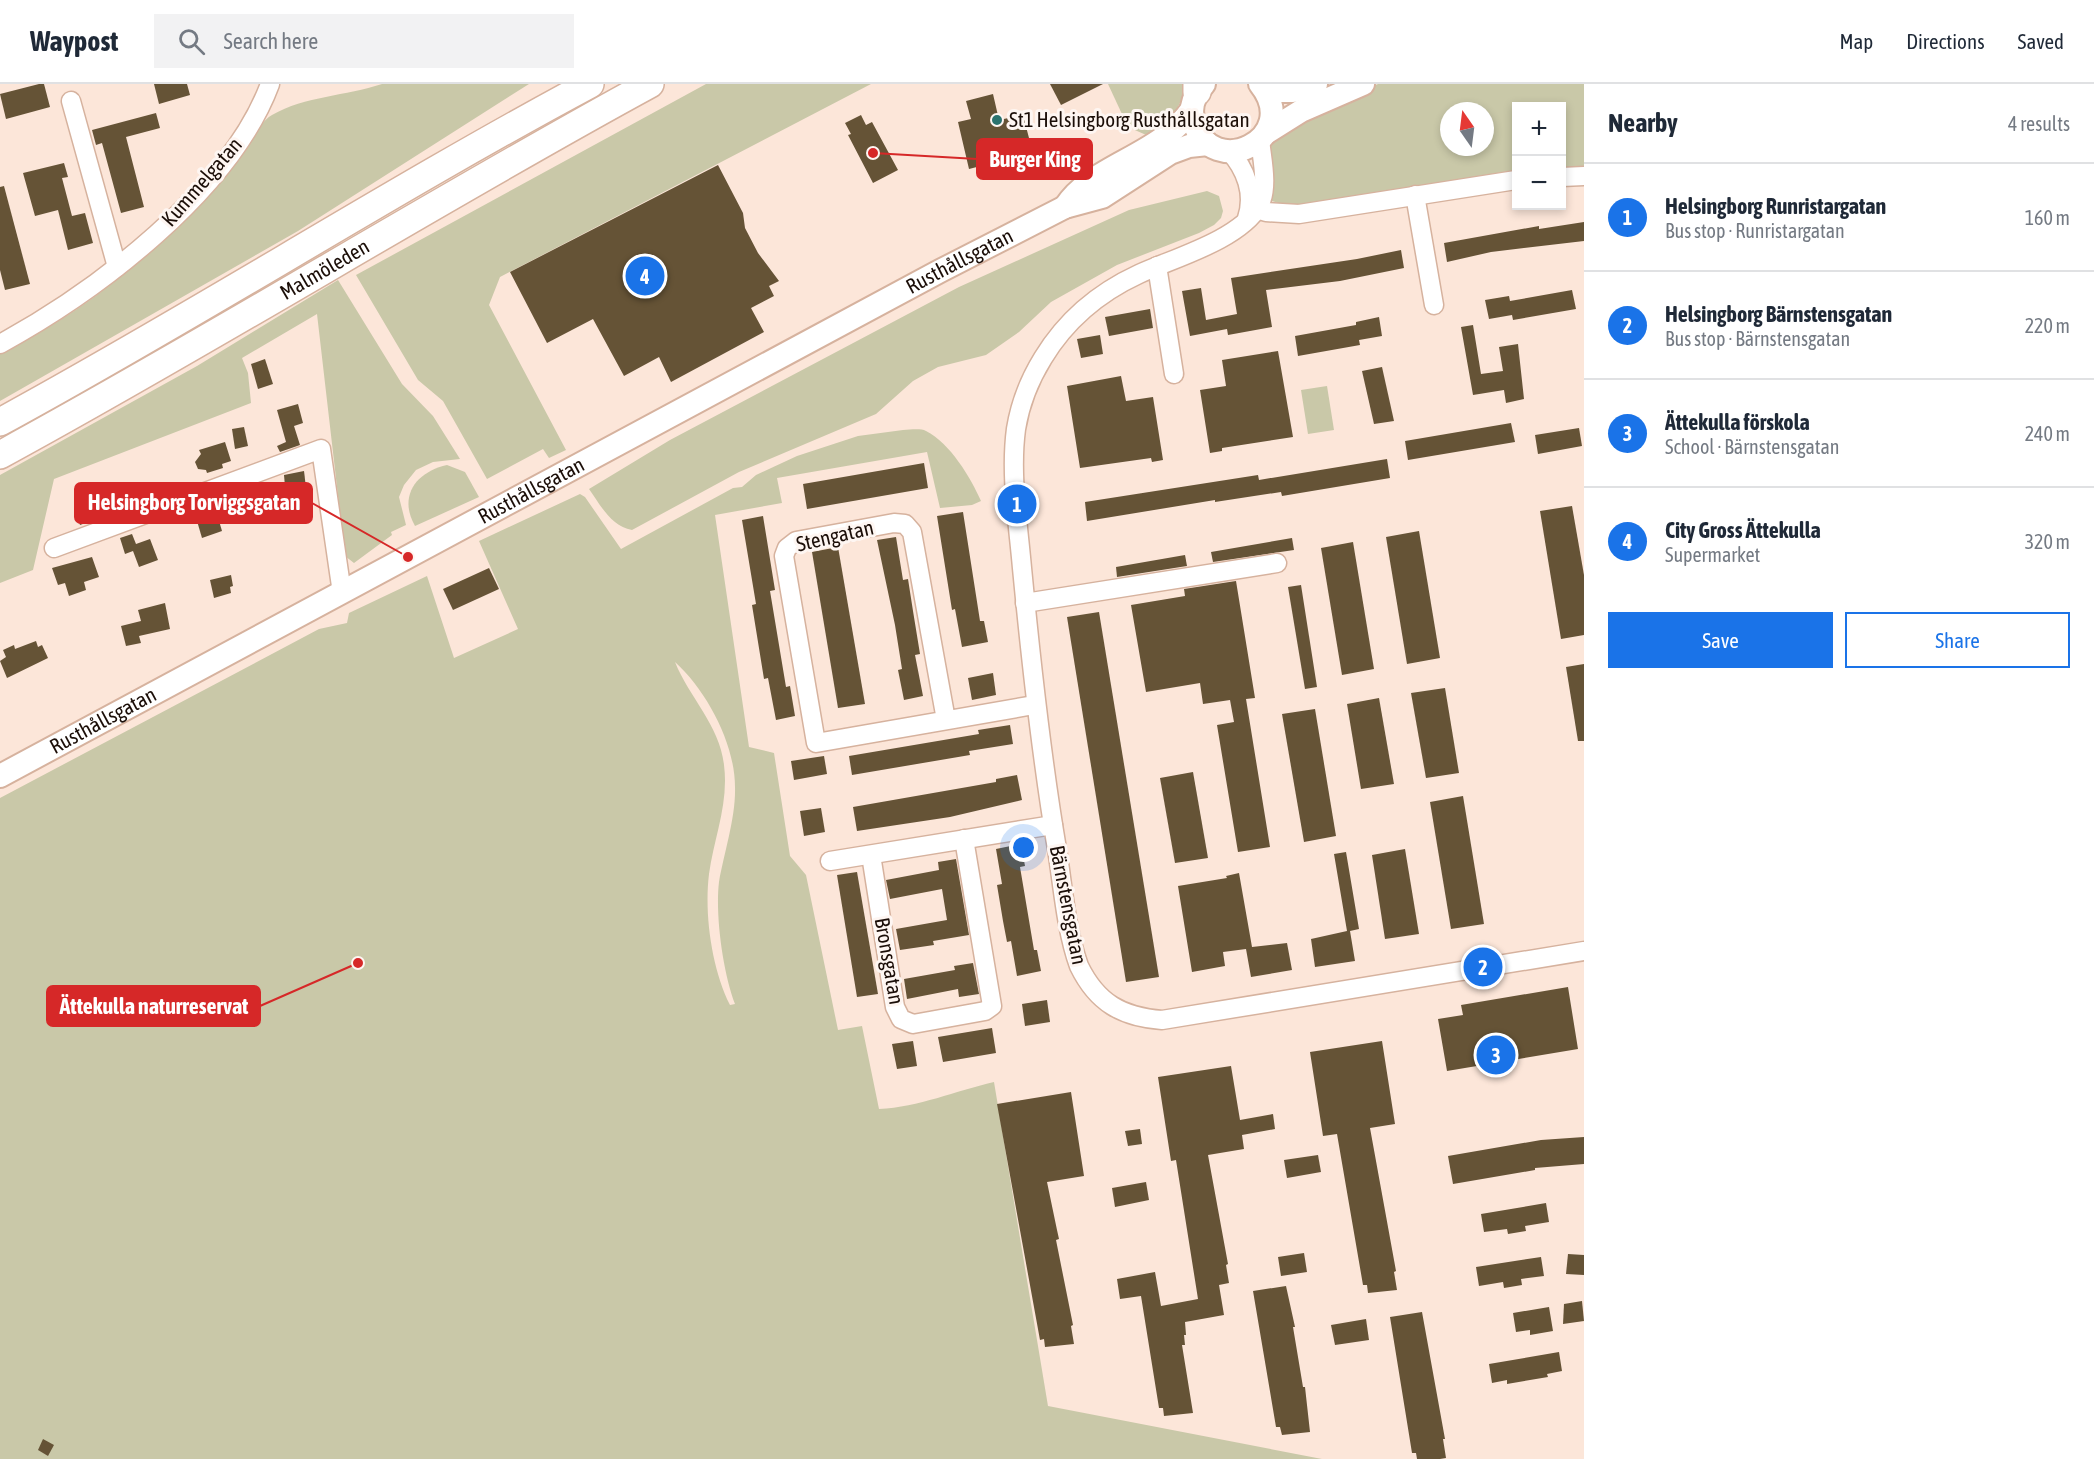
<!DOCTYPE html>
<meta charset="utf-8">
<style>
:root{--surface:#fff;--page:#f2f2f3;--text:#1f2937;--muted:#747a83;--line:#e0e1e3;--accent:#1a73e8}
body{margin:0;font-family:"Asap Condensed",sans-serif;background:var(--page);color:var(--text)}
.controls{position:absolute;right:18px;top:18px;display:grid;overflow:hidden;border-radius:0px;box-shadow:0 3px 9px #0003}
.controls button{width:54px;height:54px;display:grid;place-items:center;padding:0;border:0;border-bottom:2px solid var(--line);background:var(--surface);color:var(--text);font:30px sans-serif}
.compass{position:absolute;left:1440px;top:18px;width:54px;height:54px;border-radius:50%;background:var(--surface);box-shadow:0 3px 9px #0003;rotate:346deg}
.you{position:absolute;left:1024px;top:764px;width:21px;height:21px;margin:-15px;border:4px solid #fff;border-radius:50%;background:#1a73e8;box-shadow:0 0 0 9px #1a73e833}
.badge{display:grid;place-items:center;width:39px;height:39px;border-radius:50%;background:var(--accent);color:#fff;font-size:20px;font-weight:700}
.pin{position:absolute;translate:-50% -50%;border:3px solid #fff;box-shadow:0 2px 6px #0006}
.list{margin:0;padding:0;list-style:none}
h2{display:flex;justify-content:space-between;align-items:center;height:78px;margin:0;padding:0 24px;font-size:26px}
h2 small{font-size:20px;font-weight:400;color:var(--muted)}
.list li{display:grid;grid-template-columns:39px 1fr auto;gap:18px;align-items:center;box-sizing:border-box;height:108px;padding:0 24px;border-top:2px solid var(--line)}
.list b{display:block;font-size:22px;white-space:nowrap}
.list p{margin:0;font-size:20px;white-space:nowrap;color:var(--muted)}
.list em{font-size:20px;font-style:normal;color:var(--muted)}
.actions{display:flex;gap:12px;padding:18px 24px}
.actions a{flex:1;padding:14px 0;border:2px solid var(--accent);border-radius:0px;text-align:center;font-size:21px;color:var(--accent)}
.actions .main{background:var(--accent);color:#fff}
.icon{flex:none;width:33px;height:33px;fill:none;stroke:currentColor;stroke-width:2;stroke-linecap:round;stroke-linejoin:round}
.map{position:relative;flex:none;width:1584px;height:1375px;overflow:hidden}
header{display:flex;align-items:center;gap:36px;box-sizing:border-box;height:84px;padding:0 30px;background:var(--surface);border-bottom:2px solid var(--line)}
header strong{font-size:28px}
nav{display:flex;gap:33px;margin-inline-start:auto;font-size:21px}
.search{width:420px;height:54px;background:var(--page);display:flex;align-items:center;gap:15px;box-sizing:border-box;padding:0 21px;border-radius:0px;color:var(--muted);font-size:22px}
main{display:flex}
aside{flex:1;background:var(--surface)}
.map>svg:first-child{display:block}
.green{fill:#c9c8a8;fill-rule:evenodd}
.building{fill:#655336}
.lines{fill:none;stroke-linecap:round;stroke-linejoin:round}
.minor-casing{stroke:#d6b29e;stroke-width:21}
.major-casing{stroke:#d6b29e;stroke-width:26}
.highway-casing{stroke:#d6b29e;stroke-width:30}
.minor{stroke:#fff;stroke-width:18}
.major{stroke:#fff;stroke-width:22}
.highway{stroke:#fff;stroke-width:27}
.poi-dot{fill:#2a736f;stroke:#fef6f2;stroke-width:2}
.labels{text-anchor:middle;stroke-width:6;stroke-linejoin:round;paint-order:stroke}
.poi-label{font-size:21px;fill:#1b0e08;stroke:#fef6f2;text-anchor:start}
.street-label{font-size:21px;fill:#1b0e08;stroke:#fef6f2}
.leader{fill:none;stroke:#d62828;stroke-width:2}
.callout-dot{fill:#d62828;stroke:#fef6f2;stroke-width:2}
.callout{fill:#d62828;stroke:#d62828;stroke-width:2}
.callout-label{font-size:22px;text-anchor:middle;font-weight:bold;fill:#fff}
</style>
<header>
<strong>Waypost</strong>
<div class="search"><svg class="icon" aria-label="search" viewBox="0 0 24 24"><circle cx="10" cy="10" r="6"/><path d="M15 15l6 6"/></svg>Search here</div>
<nav><a>Map</a><a>Directions</a><a>Saved</a></nav>
</header>
<main>
<div class="map">
<svg width="1584" height="1375" viewBox="0 0 1584 1375">
<rect width="100%" height="100%" fill="#fce6d9"/>
<g class="green">
<path d="M382,0H529L298,147L0,317V269C81,231 149,174 210,109C222,95 234,81 245,67C255,55 258,39 272,31C305,12 346,12 382,0Z"/>
<polygon points="706,0 871,0 500,193 489,221 566,366 549,374 543,365 487,395 443,317 418,296 356,191"/>
<polygon points="1108,0 1189,0 1171,37 1153,54 1128,43"/>
<path d="M1378,0H1584V84H1562V22H1516V86L1291,123L1272,117L1270,60L1313,28ZM1449,27H1485V63H1449Z"/>
<path d="M1207,107L1219,112L1223,127L1221,134L1214,141L1199,149L1117,181L1051,218L1019,248L986,271L938,283L913,297L876,330L739,388L632,446C611,442 601,422 589,405L670,356L959,203L1129,126Z"/>
<polygon points="338,196 402,300 433,332 460,375 433,378 416,386 404,401 399,413 406,441 391,448 392,451 354,479 345,472 317,230 242,274 248,289 251,319 54,395 33,486 0,499 0,391 197,282"/>
<polygon points="1327,302 1334,346 1308,350 1301,306"/>
<path d="M903,346C910,346 920,344 926,347C950,359 971,394 981,417L972,421L940,424L927,368L777,394L782,419L715,431L749,663L774,669L790,772L806,791L838,946L862,942L879,1025C919,1023 955,1007 994,998L1048,1322L1322,1375H0V714L319,545L347,539L349,529L427,492L454,574L518,545L479,457L580,410L585,413L621,465L733,404L742,403L756,391L797,372L858,352ZM675,578C707,607 735,660 735,703C736,733 724,769 719,798C715,831 723,889 735,920L730,921C712,885 704,831 709,790C714,754 729,719 724,681C720,642 689,613 675,578Z"/>
<path d="M447,381L465,388L479,413L415,442C398,412 416,388 447,381Z"/>
</g>
<g class="building">
<polygon points="39,0 44,0 50,23 6,35 0,10"/>
<polygon points="154,0 187,0 190,11 159,20"/>
<polygon points="1050,0 1103,0 1061,21"/>
<polygon points="993,10 999,36 1023,31 1035,77 1014,82 1012,74 969,85 958,38 971,35 966,17"/>
<polygon points="156,29 160,44 126,53 144,123 121,129 102,59 96,61 92,46"/>
<polygon points="861,31 866,41 872,38 898,86 873,99 848,51 851,50 845,39"/>
<polygon points="64,79 68,93 62,94 72,132 85,129 93,159 68,166 58,126 35,132 23,89"/>
<polygon points="718,81 743,129 745,144 758,169 779,197 769,202 774,212 751,224 764,248 671,298 659,273 624,292 593,235 547,259 510,188"/>
<polygon points="4,102 30,200 5,206 0,186 0,103"/>
<polygon points="1584,138 1584,157 1491,168 1447,178 1444,159 1539,142 1539,145"/>
<polygon points="1401,166 1404,184 1340,197 1266,206 1272,243 1228,251 1227,245 1190,252 1182,207 1201,204 1206,236 1237,230 1231,194 1357,175"/>
<polygon points="1572,206 1576,225 1513,236 1512,231 1489,235 1485,216 1509,212 1510,217"/>
<polygon points="1150,225 1153,244 1109,252 1105,233"/>
<polygon points="1379,233 1382,252 1359,256 1360,261 1298,272 1295,252 1356,241 1356,238"/>
<polygon points="1473,241 1481,290 1503,287 1499,263 1518,260 1524,315 1506,319 1504,306 1473,311 1461,243"/>
<polygon points="1100,251 1103,270 1081,274 1077,255"/>
<polygon points="1278,267 1293,353 1222,364 1222,367 1210,369 1200,306 1226,302 1222,276"/>
<polygon points="265,275 273,300 258,305 251,280"/>
<polygon points="1382,283 1394,337 1374,340 1362,287"/>
<polygon points="1121,292 1126,317 1153,313 1163,376 1152,378 1151,374 1080,384 1067,302"/>
<polygon points="298,320 303,339 294,342 300,361 280,368 277,362 286,358 277,326"/>
<polygon points="1511,339 1515,358 1408,376 1405,357"/>
<polygon points="244,343 248,362 235,365 232,345"/>
<polygon points="1579,344 1582,362 1538,370 1535,351"/>
<polygon points="225,358 231,377 222,380 223,384 207,389 206,386 198,385 195,378 201,370 199,366"/>
<polygon points="1387,375 1390,394 1282,412 1281,408 1215,418 1215,416 1087,437 1085,418 1258,391 1259,396"/>
<polygon points="924,379 928,404 807,425 803,400"/>
<polygon points="304,387 307,412 286,414 284,391"/>
<polygon points="109,399 112,411 140,403 144,418 80,441 74,423 100,415 97,402"/>
<polygon points="1572,422 1584,491 1584,551 1561,555 1540,427"/>
<polygon points="963,428 980,537 984,537 988,558 962,563 955,525 952,526 937,432"/>
<polygon points="217,430 222,447 202,454 197,437"/>
<polygon points="763,432 775,506 770,507 786,603 790,602 795,632 776,636 768,594 764,595 752,521 756,520 742,436"/>
<polygon points="1419,447 1440,574 1407,580 1386,453"/>
<polygon points="132,450 136,460 150,455 158,476 139,483 133,467 125,470 120,454"/>
<polygon points="896,453 903,496 908,495 913,527 920,570 915,571 923,612 904,616 898,586 902,585 895,541 877,456"/>
<polygon points="1292,454 1294,466 1213,478 1211,468"/>
<polygon points="1353,458 1374,585 1342,591 1321,464"/>
<polygon points="838,463 865,620 838,624 812,468"/>
<polygon points="1185,471 1187,482 1117,493 1116,483"/>
<polygon points="92,473 99,493 84,498 86,506 69,512 65,499 58,501 52,484"/>
<polygon points="489,484 499,505 453,526 443,505"/>
<polygon points="231,491 233,502 230,503 231,509 214,514 210,496"/>
<polygon points="1236,497 1255,614 1246,615 1270,763 1238,768 1217,641 1234,638 1230,616 1203,620 1200,599 1146,608 1131,521 1185,512 1184,505"/>
<polygon points="1301,501 1317,603 1305,605 1288,503"/>
<polygon points="165,519 170,545 139,552 141,559 126,562 121,542 141,537 138,526"/>
<polygon points="1099,528 1159,893 1126,898 1067,533"/>
<polygon points="36,557 38,563 42,561 48,574 7,594 0,577 6,573 3,566 14,561 15,565"/>
<polygon points="1584,580 1584,657 1578,657 1566,583"/>
<polygon points="993,589 996,611 972,616 968,594"/>
<polygon points="1445,604 1459,689 1426,694 1411,609"/>
<polygon points="1379,614 1394,700 1361,705 1347,620"/>
<polygon points="1315,625 1336,752 1304,758 1282,630"/>
<polygon points="1010,641 1013,660 969,667 970,671 852,691 849,672 979,650 978,646"/>
<polygon points="824,672 827,690 794,696 791,677"/>
<polygon points="1193,688 1208,774 1175,779 1160,694"/>
<polygon points="1017,691 1022,716 950,733 857,747 853,723 996,698 996,695"/>
<polygon points="1463,712 1484,840 1451,845 1430,718"/>
<polygon points="821,724 825,748 804,752 800,727"/>
<polygon points="1021,760 1025,782 1020,783 1034,866 1037,866 1041,887 1017,892 1011,857 1007,858 1003,837 997,801 1002,800 996,765"/>
<polygon points="1405,765 1419,850 1385,855 1372,771"/>
<polygon points="1346,768 1359,845 1350,847 1355,877 1315,883 1311,855 1347,847 1334,770"/>
<polygon points="956,775 969,851 933,857 934,861 900,866 896,845 947,836 942,805 890,815 886,796 939,786 938,778"/>
<polygon points="857,788 878,910 857,913 837,791"/>
<polygon points="1239,789 1252,863 1287,859 1292,886 1251,893 1246,865 1223,868 1225,882 1192,888 1178,802 1227,794 1226,792"/>
<polygon points="973,879 979,910 959,913 958,905 907,915 904,895 955,886 954,882"/>
<polygon points="1568,903 1578,965 1447,987 1438,935 1463,931 1461,921"/>
<polygon points="1047,916 1050,938 1025,942 1022,920"/>
<polygon points="992,944 996,969 943,978 938,953"/>
<polygon points="913,957 917,982 897,985 892,960"/>
<polygon points="1382,957 1395,1040 1370,1044 1396,1187 1394,1188 1397,1206 1368,1209 1367,1201 1363,1201 1337,1050 1323,1052 1310,968"/>
<polygon points="1231,982 1240,1036 1273,1030 1275,1045 1242,1051 1244,1065 1208,1071 1228,1180 1226,1181 1229,1199 1219,1201 1224,1231 1185,1238 1186,1251 1184,1251 1185,1261 1182,1261 1193,1329 1164,1332 1163,1324 1159,1324 1141,1212 1120,1215 1117,1195 1155,1188 1161,1222 1198,1215 1176,1076 1171,1077 1158,993"/>
<polygon points="1071,1008 1084,1092 1047,1098 1057,1146 1059,1155 1056,1156 1073,1241 1071,1242 1074,1260 1045,1263 1044,1255 1040,1256 997,1020"/>
<polygon points="1140,1045 1142,1060 1128,1062 1125,1047"/>
<polygon points="1584,1053 1584,1080 1535,1084 1535,1086 1453,1100 1448,1072 1541,1056"/>
<polygon points="1318,1071 1321,1088 1287,1094 1284,1076"/>
<polygon points="1146,1098 1149,1116 1115,1123 1112,1104"/>
<polygon points="1546,1119 1549,1138 1525,1142 1526,1147 1508,1150 1507,1145 1484,1148 1481,1130"/>
<polygon points="1304,1169 1307,1188 1281,1192 1278,1173"/>
<polygon points="1568,1170 1584,1171 1584,1191 1566,1190"/>
<polygon points="1541,1173 1544,1192 1521,1195 1522,1201 1504,1204 1503,1198 1479,1202 1476,1183"/>
<polygon points="1286,1202 1295,1243 1293,1243 1303,1303 1305,1303 1310,1348 1282,1351 1280,1343 1276,1343 1253,1207"/>
<polygon points="1582,1217 1584,1237 1563,1240 1564,1220"/>
<polygon points="1549,1223 1553,1247 1530,1251 1530,1246 1516,1248 1513,1229"/>
<polygon points="1422,1228 1445,1355 1443,1355 1446,1374 1440,1375 1417,1375 1416,1369 1412,1369 1390,1233"/>
<polygon points="1366,1235 1369,1256 1335,1261 1331,1241"/>
<polygon points="1559,1268 1562,1287 1547,1290 1548,1293 1507,1300 1507,1296 1492,1299 1489,1280"/>
<polygon points="43,1355 54,1361 48,1372 38,1366"/>
</g>
<g class="lines">
<defs>
<g id="minor">
<polyline points="71,17 117,183"/>
<path d="M1260,56C1262,75 1269,104 1259,122C1239,156 1174,174 1139,190C1100,208 1066,236 1043,274C1030,295 1020,320 1016,345C1010,390 1018,438 1022,484C1031,578 1041,671 1057,765C1063,803 1066,846 1079,882C1097,919 1122,933 1162,936L1584,867"/>
<path d="M1229,67C1246,85 1255,110 1247,134"/>
<polyline points="1562,93 1584,92"/>
<polyline points="1415,111 1434,221"/>
<polyline points="1250,123 1266,128 1299,130 1516,96"/>
<polyline points="1157,182 1174,290"/>
<path d="M0,260C97,207 230,107 270,0"/>
<polyline points="54,464 321,365 342,509"/>
<polyline points="1025,519 1277,479"/>
<polyline points="946,636 912,448 905,440 894,439 796,457 787,464 784,472 816,659 1034,621"/>
<polyline points="871,771 895,923 901,935 913,940 985,927 992,922 964,755"/>
<polyline points="830,777 1053,741"/>
</g>
<g id="major">
<path d="M1204,0C1194,11 1189,24 1194,38C1211,98 1304,55 1260,0"/>
<polyline points="1266,7 1293,7 1316,0"/>
<polyline points="1266,49 1301,27 1363,0"/>
<path d="M1065,123C1093,80 1159,73 1192,25"/>
<path id="s1" d="M0,692L940,187L1065,123L1102,113L1170,69L1189,62L1208,60"/>
</g>
<g id="highway">
<polyline points="1197,8 1197,0"/>
<path d="M0,338C199,230 390,107 590,0"/>
<path id="s2" d="M0,371C219,252 431,119 650,0"/>
</g>
</defs>
<use href="#minor" class="minor-casing"/>
<use href="#major" class="major-casing"/>
<use href="#highway" class="highway-casing"/>
<use href="#minor" class="minor"/>
<use href="#major" class="major"/>
<use href="#highway" class="highway"/>
</g>
<circle class="poi-dot" cx="997" cy="36" r="6"/>
<g class="labels">
<g class="poi-label">
<text x="1009" y="43">St1 Helsingborg Rusthållsgatan</text>
</g>
<g class="street-label">
<text transform="translate(202 98) rotate(-49)" y="7">Kummelgatan</text>
<text dy="7" stroke="none"><textPath href="#s1" startOffset="1089">Rusthållsgatan</textPath></text>
<text dy="7" stroke="none"><textPath href="#s2" startOffset="374">Malmöleden</textPath></text>
<text dy="7" stroke="none"><textPath href="#s1" startOffset="603">Rusthållsgatan</textPath></text>
<text transform="translate(835 452) rotate(-13)" y="7">Stengatan</text>
<text dy="7" stroke="none"><textPath href="#s1" startOffset="117">Rusthållsgatan</textPath></text>
<text transform="translate(1068 821) rotate(79)" y="7">Bärnstensgatan</text>
<text transform="translate(889 877) rotate(80)" y="7">Bronsgatan</text>
</g>
</g>
<path class="leader" d="M873 69L977 75M408 473L312 419M358 879L260 922"/>
<g class="callout-dot">
<circle cx="873" cy="69" r="6"/>
<circle cx="408" cy="473" r="6"/>
<circle cx="358" cy="879" r="6"/>
</g>
<g class="callout">
<rect x="977" y="55" width="115" height="40" rx="6"/>
<rect x="75" y="399" width="237" height="40" rx="6"/>
<rect x="47" y="902" width="213" height="40" rx="6"/>
</g>
<g class="callout-label">
<text x="1035" y="83">Burger King</text>
<text x="194" y="426">Helsingborg Torviggsgatan</text>
<text x="154" y="930">Ättekulla naturreservat</text>
</g>
</svg>
<div class="controls">
<button>+</button>
<button>−</button>
</div>
<svg class="compass" viewBox="-18 -18 36 36"><path d="M0-13l5 13h-10z" fill="#e53935"/><path d="M0 13l5-13h-10z" fill="#747a83"/></svg>
<div class="you"></div>
<div class="pin badge" style="left:1017px;top:420px">1</div>
<div class="pin badge" style="left:1483px;top:883px">2</div>
<div class="pin badge" style="left:1496px;top:971px">3</div>
<div class="pin badge" style="left:645px;top:192px">4</div>
</div>
<aside>
<h2>Nearby<small>4 results</small></h2>
<ul class="list">
<li><span class="badge">1</span><div><b>Helsingborg Runristargatan</b><p>Bus stop · Runristargatan</p></div><em>160 m</em></li>
<li><span class="badge">2</span><div><b>Helsingborg Bärnstensgatan</b><p>Bus stop · Bärnstensgatan</p></div><em>220 m</em></li>
<li><span class="badge">3</span><div><b>Ättekulla förskola</b><p>School · Bärnstensgatan</p></div><em>240 m</em></li>
<li><span class="badge">4</span><div><b>City Gross Ättekulla</b><p>Supermarket</p></div><em>320 m</em></li>
</ul>
<div class="actions"><a class="main">Save</a><a>Share</a></div>
</aside>
</main>
